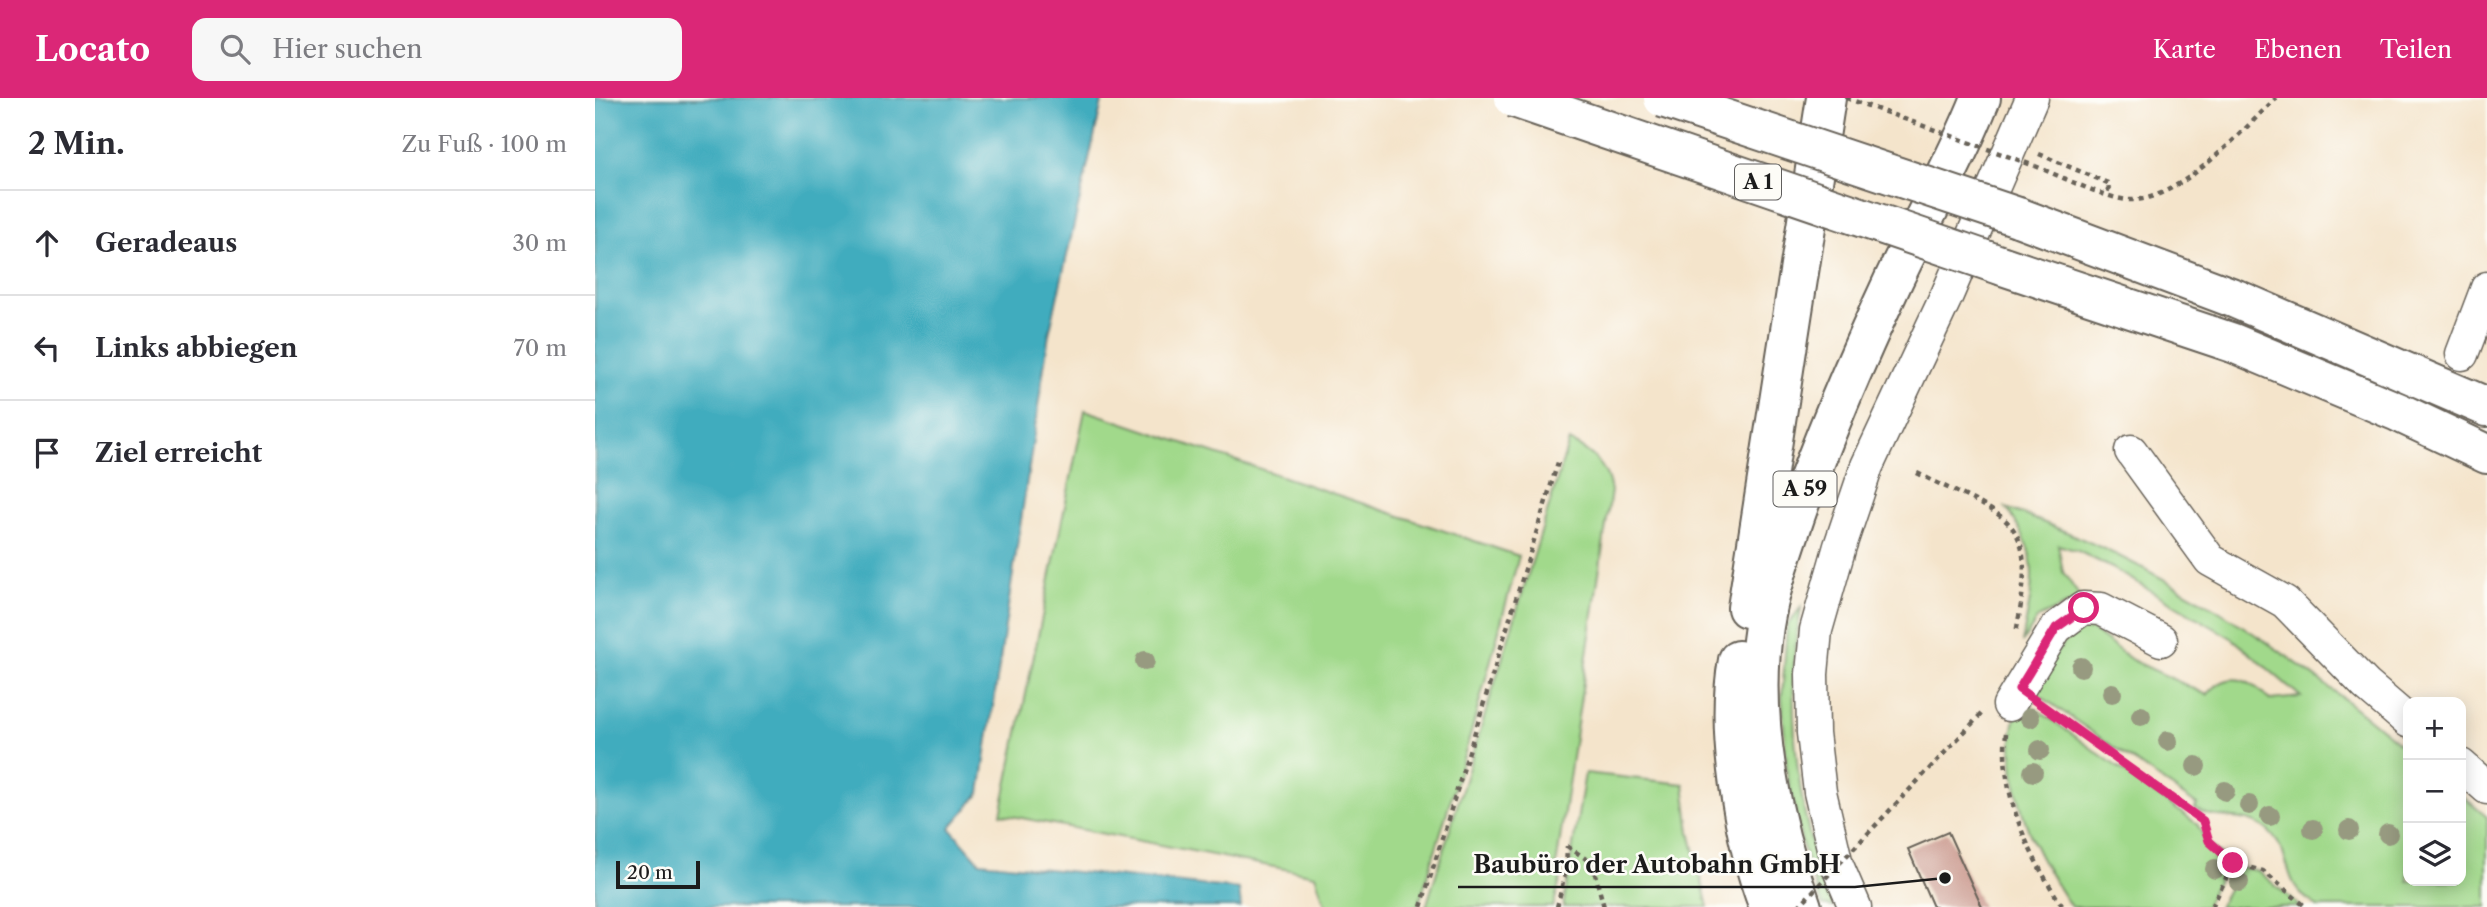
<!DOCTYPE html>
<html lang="de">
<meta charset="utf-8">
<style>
:root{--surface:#fff;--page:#f7f7f7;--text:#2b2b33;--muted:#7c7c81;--line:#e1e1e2;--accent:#db2777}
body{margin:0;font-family:"Libre Caslon Text",serif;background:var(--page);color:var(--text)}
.controls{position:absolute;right:21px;bottom:21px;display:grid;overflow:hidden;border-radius:14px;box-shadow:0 4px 18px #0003}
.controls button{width:63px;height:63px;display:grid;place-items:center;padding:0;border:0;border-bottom:2px solid var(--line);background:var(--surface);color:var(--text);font:35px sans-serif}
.scale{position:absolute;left:21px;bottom:18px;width:84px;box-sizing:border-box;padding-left:7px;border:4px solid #1c1c1c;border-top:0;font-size:19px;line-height:24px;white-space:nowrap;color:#1c1c1c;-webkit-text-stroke:5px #fdfcf7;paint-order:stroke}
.stop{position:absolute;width:21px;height:21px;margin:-16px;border:5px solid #db2777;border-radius:50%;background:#fff}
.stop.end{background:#db2777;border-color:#fff;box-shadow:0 2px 7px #0008}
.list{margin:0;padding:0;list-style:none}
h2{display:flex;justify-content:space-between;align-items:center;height:91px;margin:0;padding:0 28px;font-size:30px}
h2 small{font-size:23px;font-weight:400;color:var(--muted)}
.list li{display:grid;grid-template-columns:46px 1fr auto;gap:21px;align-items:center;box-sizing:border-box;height:105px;padding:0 28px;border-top:2px solid var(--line)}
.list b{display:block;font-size:26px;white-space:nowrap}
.list em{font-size:23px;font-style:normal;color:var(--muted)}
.icon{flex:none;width:38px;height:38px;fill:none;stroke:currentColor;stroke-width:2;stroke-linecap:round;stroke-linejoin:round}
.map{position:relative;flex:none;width:1892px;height:809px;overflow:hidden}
header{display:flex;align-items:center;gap:42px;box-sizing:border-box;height:98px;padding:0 35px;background:var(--accent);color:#fff}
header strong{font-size:33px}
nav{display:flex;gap:38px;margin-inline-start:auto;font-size:24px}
.search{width:490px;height:63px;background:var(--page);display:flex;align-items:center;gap:18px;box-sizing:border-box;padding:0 24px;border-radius:14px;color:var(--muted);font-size:26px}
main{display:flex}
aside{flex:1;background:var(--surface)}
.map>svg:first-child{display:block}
.green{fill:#a1d98b;stroke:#5e7a54;stroke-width:2}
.water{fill:#3facbe;stroke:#2e646d;stroke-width:2}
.building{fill:#ca998e}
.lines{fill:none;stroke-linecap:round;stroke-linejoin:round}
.minor-casing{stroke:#686259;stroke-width:35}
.highway-casing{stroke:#686259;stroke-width:42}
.path{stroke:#686259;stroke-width:4.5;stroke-dasharray:5 5;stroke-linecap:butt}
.minor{stroke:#fff;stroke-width:32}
.highway{stroke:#fff;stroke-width:38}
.highway-bridge-casing{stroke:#686259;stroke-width:42;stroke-linecap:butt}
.path-bridge{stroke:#686259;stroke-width:4.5;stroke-dasharray:5 5;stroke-linecap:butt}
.highway-bridge{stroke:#fff;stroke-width:38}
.tree{fill:#979a80}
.route{stroke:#db2777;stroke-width:9}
.labels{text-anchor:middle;stroke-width:5;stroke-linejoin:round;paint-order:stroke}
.shield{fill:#fdfcf7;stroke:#605f5e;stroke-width:2}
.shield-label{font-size:21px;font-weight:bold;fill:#1c1c1c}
.leader{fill:none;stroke:#1c1c1c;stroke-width:2.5}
.callout-dot{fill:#1c1c1c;stroke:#fdfcf7;stroke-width:2.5}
.callout-label{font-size:24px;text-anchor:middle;font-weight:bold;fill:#1c1c1c;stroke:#fdfcf7;stroke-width:5;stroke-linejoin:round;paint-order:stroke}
</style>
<header>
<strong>Locato</strong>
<div class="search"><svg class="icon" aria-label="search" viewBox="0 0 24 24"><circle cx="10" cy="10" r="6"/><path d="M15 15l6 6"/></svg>Hier suchen</div>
<nav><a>Karte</a><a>Ebenen</a><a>Teilen</a></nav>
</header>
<main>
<aside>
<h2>2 Min.<small>Zu Fuß · 100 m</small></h2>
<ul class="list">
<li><svg class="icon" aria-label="ahead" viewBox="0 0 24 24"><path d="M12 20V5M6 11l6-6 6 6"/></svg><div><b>Geradeaus</b></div><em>30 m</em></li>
<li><svg class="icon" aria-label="left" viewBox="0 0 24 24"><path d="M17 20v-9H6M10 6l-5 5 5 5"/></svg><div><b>Links abbiegen</b></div><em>70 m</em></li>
<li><svg class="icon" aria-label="arrive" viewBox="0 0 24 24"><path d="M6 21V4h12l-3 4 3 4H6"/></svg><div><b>Ziel erreicht</b></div></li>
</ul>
</aside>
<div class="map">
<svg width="1892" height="809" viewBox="0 0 1892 809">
<rect width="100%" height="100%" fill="#fdfcf7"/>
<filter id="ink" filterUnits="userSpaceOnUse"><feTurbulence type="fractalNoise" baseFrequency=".0143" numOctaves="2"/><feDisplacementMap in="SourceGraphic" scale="14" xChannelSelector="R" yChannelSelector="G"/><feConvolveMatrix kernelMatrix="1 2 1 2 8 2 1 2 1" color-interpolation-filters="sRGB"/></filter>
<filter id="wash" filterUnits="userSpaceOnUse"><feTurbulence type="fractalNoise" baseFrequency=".00686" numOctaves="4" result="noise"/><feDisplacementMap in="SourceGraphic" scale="28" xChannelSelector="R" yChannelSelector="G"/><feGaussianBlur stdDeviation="1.57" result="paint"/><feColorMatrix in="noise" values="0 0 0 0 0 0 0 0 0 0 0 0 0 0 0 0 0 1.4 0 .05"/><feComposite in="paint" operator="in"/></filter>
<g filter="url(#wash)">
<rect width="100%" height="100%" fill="#f4e4cb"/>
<g class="green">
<polygon points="490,312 924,458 876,635 823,809 731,809 720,777 406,716"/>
<path d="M974,343C997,354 1012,367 1016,393L961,769L967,775L958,809H831Z"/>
<path d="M1411,410C1567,467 1687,546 1813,653V783H1866V697L1892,719V809H1722C1717,804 1710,800 1705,795C1689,776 1695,752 1672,732C1648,713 1620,725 1600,710L1602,707L1434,590L1484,526L1493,529L1537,562L1612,597C1633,571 1654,580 1675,602L1706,599L1638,541L1517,470L1483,453L1463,447L1468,474L1486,500L1443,520L1427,545C1437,488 1449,460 1411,410Z"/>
<path d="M1206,509C1204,526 1200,544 1199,562C1196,645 1205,733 1239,809L1227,807L1207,746L1192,675L1187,599L1192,528Z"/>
<path d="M1429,602L1602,726L1611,743L1632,763L1610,809H1476C1463,789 1450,770 1440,748C1423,712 1404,635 1429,602Z"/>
<polygon points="990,675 1089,686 1095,734 1113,809 968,809"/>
<polygon points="1644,769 1663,773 1706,809 1624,809"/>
</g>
<polygon class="water" points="0,0 508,0 454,236 385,695 355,730 385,764 644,791 646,809 0,809"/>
<g id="blocks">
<polygon class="building" points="1353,734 1387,809 1338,809 1313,751"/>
</g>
</g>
<g filter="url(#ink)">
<use href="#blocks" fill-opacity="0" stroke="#686259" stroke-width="2"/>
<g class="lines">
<defs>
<g id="minor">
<polyline points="1867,256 1892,190"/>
<polyline points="1536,353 1615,462 1690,504 1771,587 1813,623"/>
<polyline points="1414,607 1461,530 1488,510 1506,511 1566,542"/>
<polyline points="1866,667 1892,690"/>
<polyline points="1260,809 1242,767 1225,694 1218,635 1217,576 1221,532 1245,448 1272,368 1352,197 1437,0"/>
</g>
<g id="highway">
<polyline points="1423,119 1641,201 1892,309"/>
<polyline points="1408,168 1638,245 1803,314 1892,356"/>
<polyline points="1152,510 1231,0"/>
<path d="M1143,562C1130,633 1148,742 1174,809"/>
<path d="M1207,809C1176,725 1155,617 1169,528C1175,490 1189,452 1201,416C1229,336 1263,258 1299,181C1328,120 1361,63 1386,0"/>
</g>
</defs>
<use href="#minor" class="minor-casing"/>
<use href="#highway" class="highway-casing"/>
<g class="path">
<polyline points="1444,56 1515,86 1512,95"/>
<path d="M1440,68C1463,77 1513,102 1535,102C1584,104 1648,32 1681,0"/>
<path d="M1322,375C1418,423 1444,416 1421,535"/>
<polyline points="1447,608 1608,723 1614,743 1638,765 1668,773 1711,809"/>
<polyline points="1376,627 1387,615"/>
<path d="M1411,635C1404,697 1435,759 1468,809"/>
<polyline points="972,748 997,765 1009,809"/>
<polyline points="826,809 964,361"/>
<polyline points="962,809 971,772 972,748"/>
<polyline points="1617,809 1638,766"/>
</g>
<use href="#minor" class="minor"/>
<use href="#highway" class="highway"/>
<defs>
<g id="highway-bridge">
<polyline points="919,0 1408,168"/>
<polyline points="1068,0 1423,119"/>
</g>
</defs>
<use href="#highway-bridge" class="highway-bridge-casing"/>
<g class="path-bridge">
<polyline points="1251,0 1440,68"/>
<polyline points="1203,809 1376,627"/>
</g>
<use href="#highway-bridge" class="highway-bridge"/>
</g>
<g class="tree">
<circle cx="550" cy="563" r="10"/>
<circle cx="1486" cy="569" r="10"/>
<circle cx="1517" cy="595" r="10"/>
<circle cx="1546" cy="618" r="10"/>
<circle cx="1435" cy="620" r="10"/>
<circle cx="1573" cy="643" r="10"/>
<circle cx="1445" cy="652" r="10"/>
<circle cx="1601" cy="668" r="10"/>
<circle cx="1438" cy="674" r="10"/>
<circle cx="1630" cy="693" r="10"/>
<circle cx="1654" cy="707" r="10"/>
<circle cx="1675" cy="718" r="10"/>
<circle cx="1718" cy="731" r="10"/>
<circle cx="1754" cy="732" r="10"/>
<circle cx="1793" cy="736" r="10"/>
<circle cx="1620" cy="771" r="10"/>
<circle cx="1644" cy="784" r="10"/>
</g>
</g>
<g class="lines" filter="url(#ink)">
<polyline class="route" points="1489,510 1461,530 1424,591 1608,723 1614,743 1638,765"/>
</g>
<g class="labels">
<g class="shield">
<rect x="1140" y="66.5" width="46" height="35" rx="5"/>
<rect x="1178.5" y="373.5" width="63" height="35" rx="5"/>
</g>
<g class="shield-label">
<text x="1163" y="91">A 1</text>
<text x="1210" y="398">A 59</text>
</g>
</g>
<path class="leader" d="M1350 780L1260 789H863"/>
<circle class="callout-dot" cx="1350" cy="780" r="7"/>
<g class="callout-label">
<text x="1062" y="775">Baubüro der Autobahn GmbH</text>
</g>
</svg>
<div class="controls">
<button>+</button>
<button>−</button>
<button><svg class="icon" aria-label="layers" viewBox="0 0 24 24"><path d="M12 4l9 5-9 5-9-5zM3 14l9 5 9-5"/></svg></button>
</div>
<div class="scale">20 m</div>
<div class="stop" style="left:1489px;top:510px"></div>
<div class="stop end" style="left:1638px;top:765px"></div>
</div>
</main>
